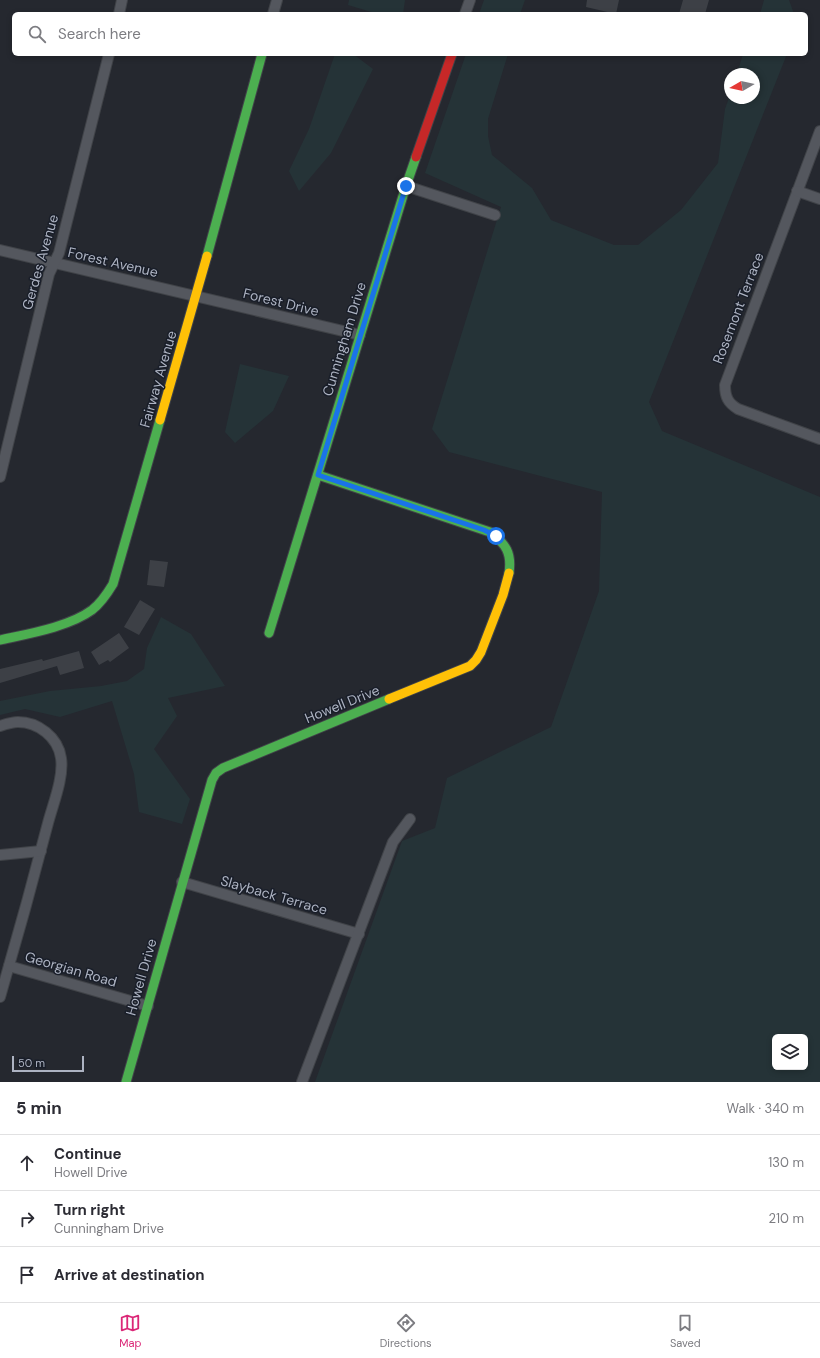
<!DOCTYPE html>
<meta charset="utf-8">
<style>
:root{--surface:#fff;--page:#f7f7f7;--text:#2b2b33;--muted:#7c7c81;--line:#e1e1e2;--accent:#db2777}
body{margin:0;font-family:"DM Sans",sans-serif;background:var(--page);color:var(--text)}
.controls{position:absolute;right:12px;bottom:12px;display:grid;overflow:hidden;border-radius:6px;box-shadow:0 2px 6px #0003}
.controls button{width:36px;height:36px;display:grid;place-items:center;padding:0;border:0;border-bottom:1px solid var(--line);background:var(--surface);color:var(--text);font:20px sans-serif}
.compass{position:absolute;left:724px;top:68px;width:36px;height:36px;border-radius:50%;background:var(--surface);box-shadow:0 2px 6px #0003;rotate:261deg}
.scale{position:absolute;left:12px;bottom:10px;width:72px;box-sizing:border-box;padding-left:4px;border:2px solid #adb3c2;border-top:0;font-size:11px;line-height:14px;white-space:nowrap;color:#adb3c2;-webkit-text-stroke:3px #191e29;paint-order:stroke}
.stop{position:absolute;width:12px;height:12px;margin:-9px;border:3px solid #1a73e8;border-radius:50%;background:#fff}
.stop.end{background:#1a73e8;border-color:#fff;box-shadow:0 1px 4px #0008}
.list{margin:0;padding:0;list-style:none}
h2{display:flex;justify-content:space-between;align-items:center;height:52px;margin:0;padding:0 16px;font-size:17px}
h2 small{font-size:13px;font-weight:400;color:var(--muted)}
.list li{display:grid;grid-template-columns:26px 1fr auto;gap:12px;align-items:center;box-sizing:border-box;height:56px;padding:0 16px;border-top:1px solid var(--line)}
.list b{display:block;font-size:15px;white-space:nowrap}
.list p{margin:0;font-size:13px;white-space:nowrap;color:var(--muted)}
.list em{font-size:13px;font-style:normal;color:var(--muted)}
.icon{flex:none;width:22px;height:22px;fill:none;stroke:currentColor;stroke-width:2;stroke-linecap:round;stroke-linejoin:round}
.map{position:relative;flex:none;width:820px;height:1082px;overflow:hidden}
.search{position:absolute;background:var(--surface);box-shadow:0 2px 6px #0003;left:12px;right:12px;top:12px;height:44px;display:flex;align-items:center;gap:10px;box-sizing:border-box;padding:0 14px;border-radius:6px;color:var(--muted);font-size:15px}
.sheet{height:220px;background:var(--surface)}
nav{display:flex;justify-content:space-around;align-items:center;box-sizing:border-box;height:56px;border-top:1px solid var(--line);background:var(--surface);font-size:11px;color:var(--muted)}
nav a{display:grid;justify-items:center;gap:2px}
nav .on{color:var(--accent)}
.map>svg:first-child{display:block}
.green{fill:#253337;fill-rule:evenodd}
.building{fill:#3d4046}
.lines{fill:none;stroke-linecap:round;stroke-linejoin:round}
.street-casing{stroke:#404348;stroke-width:12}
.fast-casing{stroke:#404348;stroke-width:11}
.slow-casing{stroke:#404348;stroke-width:11}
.jam-casing{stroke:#404348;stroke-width:11}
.street{stroke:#54575e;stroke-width:10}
.fast{stroke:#4caf50;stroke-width:9}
.slow{stroke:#ffc107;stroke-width:9}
.jam{stroke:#c62828;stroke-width:9}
.route{stroke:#1a73e8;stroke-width:5}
.labels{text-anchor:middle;stroke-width:3;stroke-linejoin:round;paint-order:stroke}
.street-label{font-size:14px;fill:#adb3c2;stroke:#191e29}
</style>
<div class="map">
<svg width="820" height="1082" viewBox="0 0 820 1082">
<rect width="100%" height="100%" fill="#25282f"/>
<g class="green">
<polygon points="349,0 405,0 403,14 378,14 348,5"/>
<polygon points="484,0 525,0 520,14 479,14"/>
<polygon points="764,0 789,0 794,14 760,14"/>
<polygon points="335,54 353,54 373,69 331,153 299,191 289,171 309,129"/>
<path d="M466,54H508L488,119V136L492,155L532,188L551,220L614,245H638L681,210L718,163L725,109L730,95V98H754V74H737L743,54H787L649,402L662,431L820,497V1082H315L402,841L435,828L447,778L551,727L599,591L602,492L449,452L432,429L501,207L425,173ZM775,1037H805V1067H775Z"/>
<polygon points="240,364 289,376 273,411 235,443 225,432"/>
<polygon points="161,617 191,634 225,686 168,698 177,716 154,749 190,799 182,824 139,812 134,774 112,701 60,717 25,709 0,715 0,701 50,691 101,686 127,681 144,669 147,648"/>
</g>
<g class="building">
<polygon points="587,0 619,0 616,14 586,7"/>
<polygon points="683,0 709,0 705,14 679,14"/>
<polygon points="150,560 168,562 164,587 147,585"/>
<polygon points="140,600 155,609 139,635 124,627"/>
<polygon points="119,633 129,648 110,662 108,660 99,665 91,652"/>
<polygon points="79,651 84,668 60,675 57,666 0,683 0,669 42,659 43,661"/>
</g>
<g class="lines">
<defs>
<g id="street">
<polyline points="119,14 122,0"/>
<polyline points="273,14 277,0"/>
<polyline points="465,14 470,0"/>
<path d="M820,131L725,385C725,397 728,403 738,409L820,439"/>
<polyline points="406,186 495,215"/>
<polyline points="797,191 820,199"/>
<polyline points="0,250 360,335"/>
<polyline points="0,477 49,274 59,253 109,54"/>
<path d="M0,726C6,724 12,722 18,722C38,722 58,737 61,758C64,777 53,804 48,823C33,881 17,939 0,997"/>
<polyline points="0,855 41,851"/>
<polyline points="182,882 359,934"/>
<polyline points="9,966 148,1006"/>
<polyline points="302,1082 393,842 410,819"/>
</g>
<g id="fast">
<polyline points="207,256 262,54"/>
<path d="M318,475L490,532C506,544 512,553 509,573"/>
<polyline points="269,633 406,186 416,157"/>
<path d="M0,640C27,634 69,627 92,610C101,603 107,594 113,584L160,420"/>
<polyline points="126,1082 212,780 216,773 223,768 389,699"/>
</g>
<g id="slow">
<polyline points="160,420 207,256"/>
<polyline points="389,699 470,666 476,660 481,652 503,595 509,573"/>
</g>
<polyline id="jam" points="416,157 452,54"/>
</defs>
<use href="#street" class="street-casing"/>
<use href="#fast" class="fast-casing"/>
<use href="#slow" class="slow-casing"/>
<use href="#jam" class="jam-casing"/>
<use href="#street" class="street"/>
<use href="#fast" class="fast"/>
<use href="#slow" class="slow"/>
<use href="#jam" class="jam"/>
</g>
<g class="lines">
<polyline class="route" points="406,186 318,475 484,530 496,536"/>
</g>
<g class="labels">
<g class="street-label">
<text transform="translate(40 262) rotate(-74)" y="5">Gerdes Avenue</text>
<text transform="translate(113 262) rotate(13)" y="5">Forest Avenue</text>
<text transform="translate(281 302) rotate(14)" y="5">Forest Drive</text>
<text transform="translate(738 308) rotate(-69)" y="5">Rosemont Terrace</text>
<text transform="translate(344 339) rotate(-73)" y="5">Cunningham Drive</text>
<text transform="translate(158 379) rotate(-74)" y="5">Fairway Avenue</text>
<text transform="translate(342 704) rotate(-22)" y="5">Howell Drive</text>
<text transform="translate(274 895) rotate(16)" y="5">Slayback Terrace</text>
<text transform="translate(71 969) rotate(16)" y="5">Georgian Road</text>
<text transform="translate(141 977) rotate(-74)" y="5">Howell Drive</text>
</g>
</g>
</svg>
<div class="controls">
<button><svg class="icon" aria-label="layers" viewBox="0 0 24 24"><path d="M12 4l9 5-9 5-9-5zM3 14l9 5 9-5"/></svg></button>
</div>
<svg class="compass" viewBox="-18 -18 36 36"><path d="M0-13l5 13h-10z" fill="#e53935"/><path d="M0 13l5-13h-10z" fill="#7c7c81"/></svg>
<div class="scale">50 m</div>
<div class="stop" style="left:496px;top:536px"></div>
<div class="stop end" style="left:406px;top:186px"></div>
<div class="search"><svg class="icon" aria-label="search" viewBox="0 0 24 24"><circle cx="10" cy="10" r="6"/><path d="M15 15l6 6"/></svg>Search here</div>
</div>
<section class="sheet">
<h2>5 min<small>Walk · 340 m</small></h2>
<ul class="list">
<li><svg class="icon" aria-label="ahead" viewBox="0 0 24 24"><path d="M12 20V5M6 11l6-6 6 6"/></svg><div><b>Continue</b><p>Howell Drive</p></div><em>130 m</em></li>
<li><svg class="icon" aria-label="right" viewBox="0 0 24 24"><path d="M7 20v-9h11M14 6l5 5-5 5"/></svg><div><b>Turn right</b><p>Cunningham Drive</p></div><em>210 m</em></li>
<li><svg class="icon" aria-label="arrive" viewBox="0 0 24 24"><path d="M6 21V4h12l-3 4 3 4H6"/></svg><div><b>Arrive at destination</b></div></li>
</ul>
</section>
<nav>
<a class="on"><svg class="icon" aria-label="map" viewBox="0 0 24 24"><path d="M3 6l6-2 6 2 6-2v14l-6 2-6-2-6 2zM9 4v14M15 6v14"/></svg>Map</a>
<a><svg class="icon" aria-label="directions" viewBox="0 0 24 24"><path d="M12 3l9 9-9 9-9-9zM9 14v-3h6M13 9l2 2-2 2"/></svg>Directions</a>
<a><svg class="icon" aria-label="saved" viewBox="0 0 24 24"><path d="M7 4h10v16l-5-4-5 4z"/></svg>Saved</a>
</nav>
